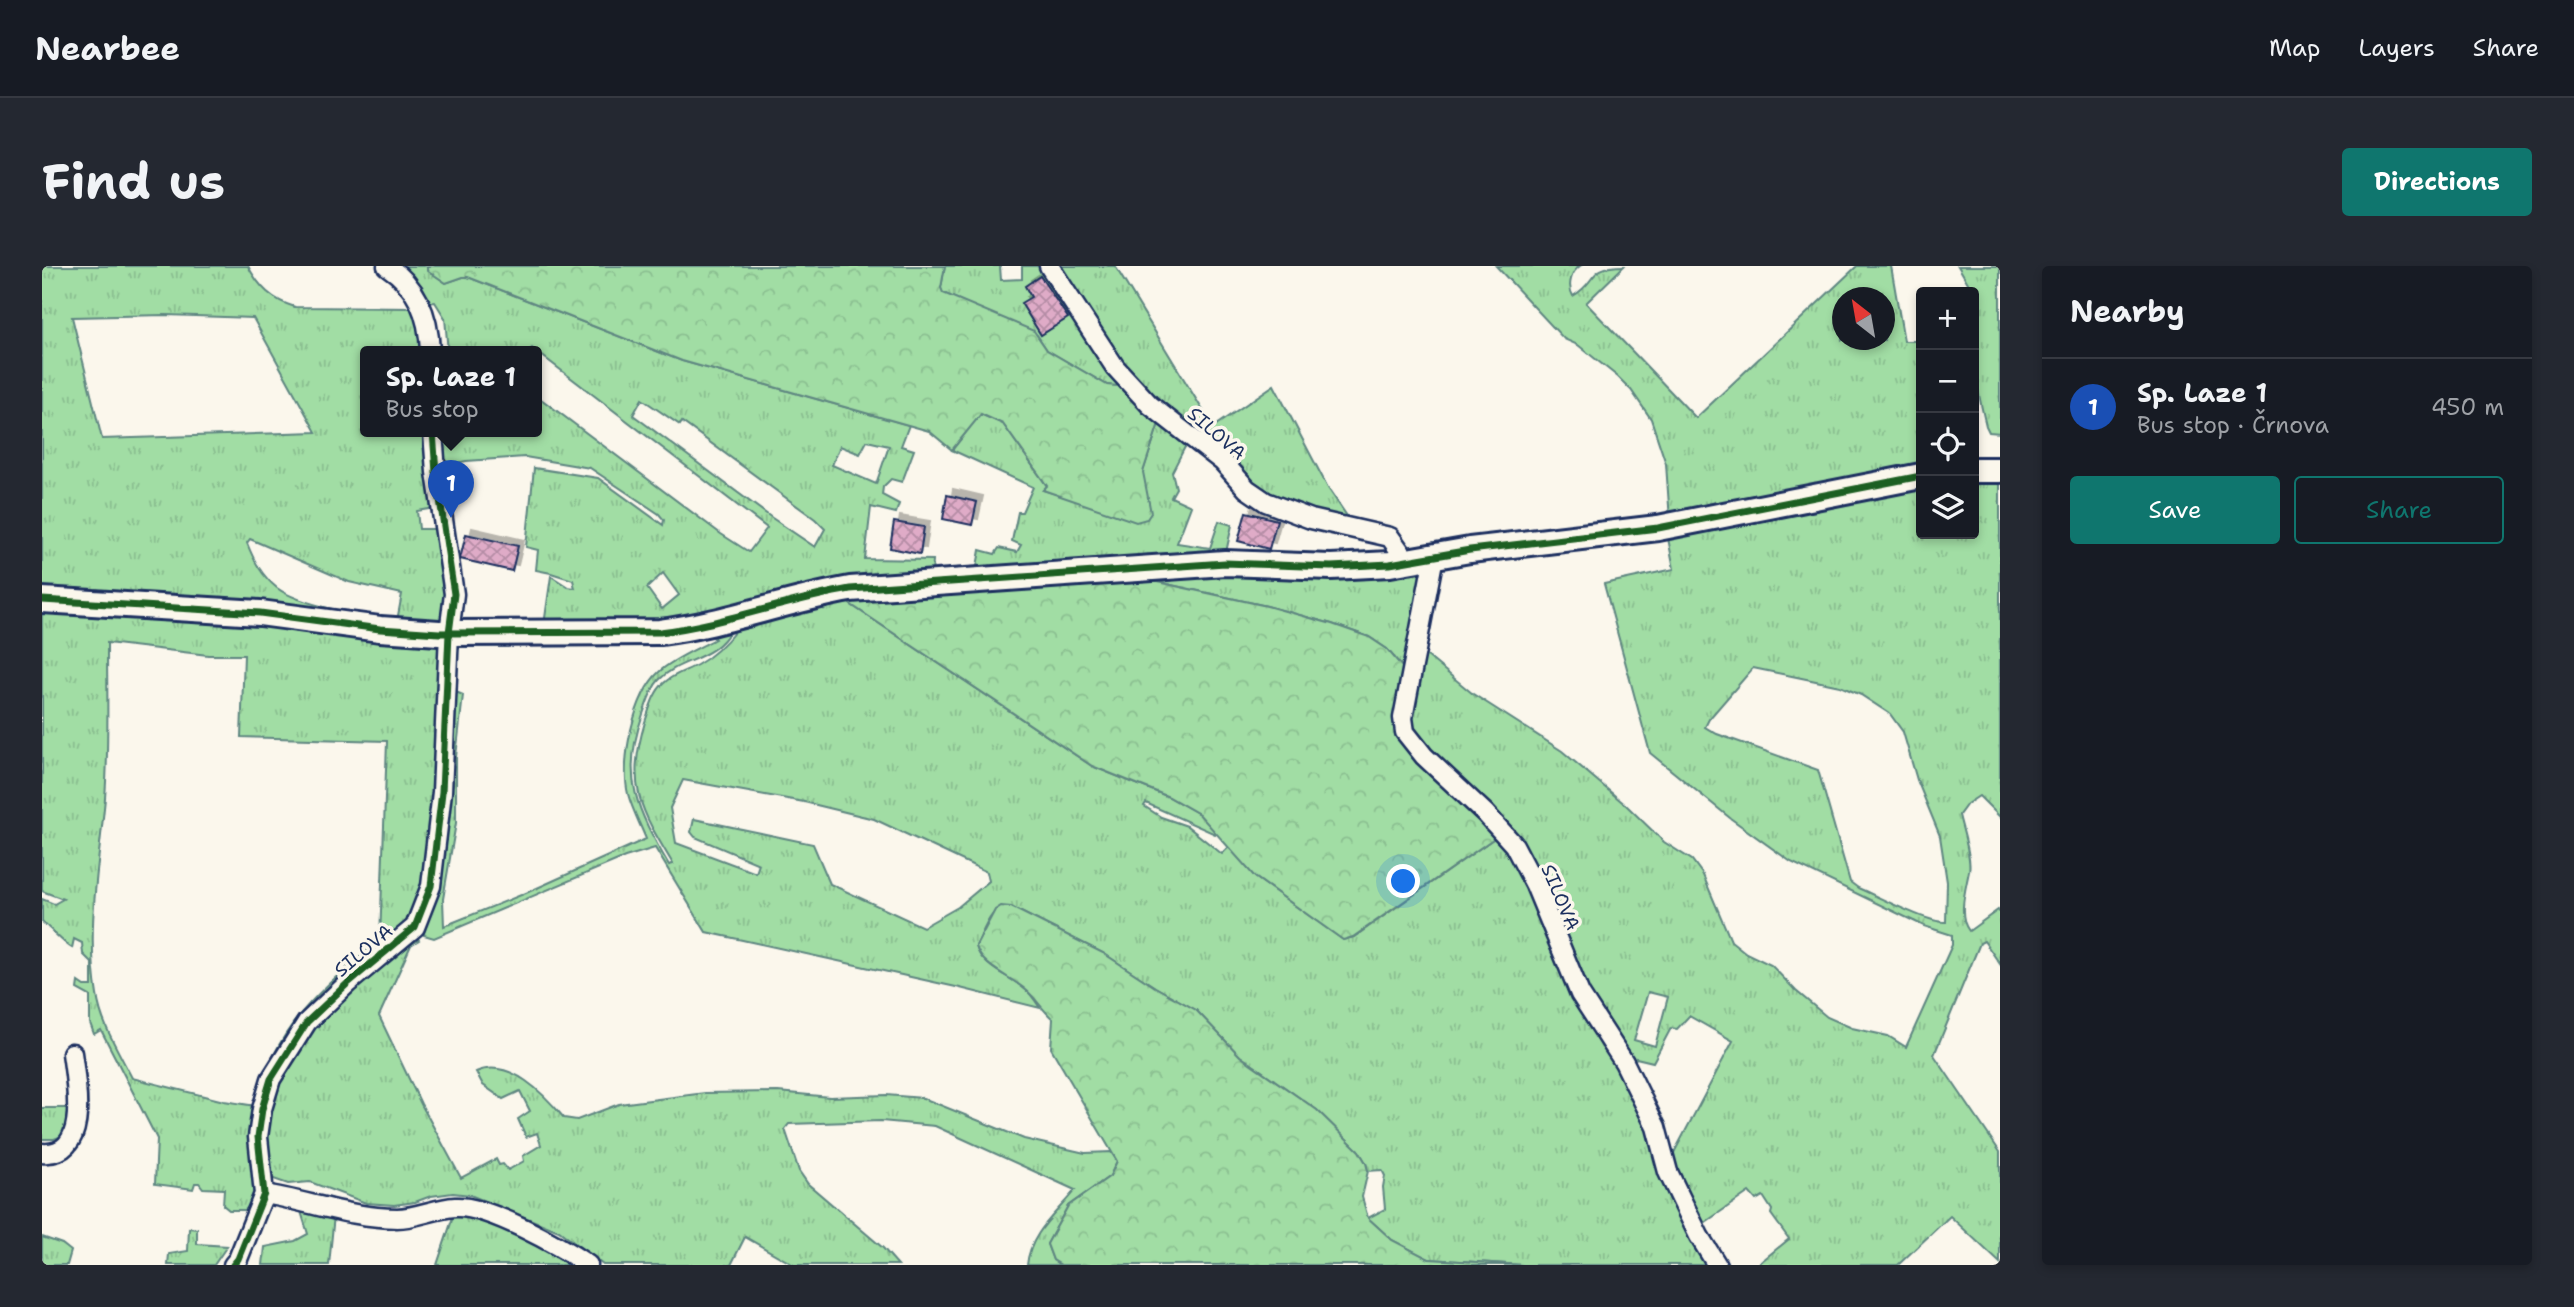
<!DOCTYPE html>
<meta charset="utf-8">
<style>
:root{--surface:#171b24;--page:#242831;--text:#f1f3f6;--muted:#9ea1a6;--line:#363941;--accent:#0f766e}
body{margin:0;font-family:"Shantell Sans",sans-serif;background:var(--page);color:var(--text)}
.controls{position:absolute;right:21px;top:21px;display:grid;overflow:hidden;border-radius:7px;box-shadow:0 4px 10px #0003}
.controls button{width:63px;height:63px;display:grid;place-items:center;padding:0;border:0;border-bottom:2px solid var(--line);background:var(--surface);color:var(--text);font:35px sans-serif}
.compass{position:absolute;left:1790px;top:21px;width:63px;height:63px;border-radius:50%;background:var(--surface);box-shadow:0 4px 10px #0003;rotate:329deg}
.you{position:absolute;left:1362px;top:616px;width:24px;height:24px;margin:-18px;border:5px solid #fff;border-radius:50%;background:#1a73e8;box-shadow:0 0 0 10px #1a73e833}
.badge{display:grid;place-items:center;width:46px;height:46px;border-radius:50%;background:var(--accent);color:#fff;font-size:23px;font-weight:700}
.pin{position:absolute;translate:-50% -58px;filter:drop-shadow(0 2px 4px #0008)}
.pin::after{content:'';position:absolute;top:37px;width:24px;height:21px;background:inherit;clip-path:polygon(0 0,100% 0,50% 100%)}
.popup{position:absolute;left:318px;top:80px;width:182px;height:91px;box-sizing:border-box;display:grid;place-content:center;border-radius:7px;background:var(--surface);filter:drop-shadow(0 2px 5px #0005);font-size:23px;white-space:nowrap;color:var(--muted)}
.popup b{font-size:26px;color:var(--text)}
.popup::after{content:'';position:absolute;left:50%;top:100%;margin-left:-14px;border:14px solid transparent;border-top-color:var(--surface)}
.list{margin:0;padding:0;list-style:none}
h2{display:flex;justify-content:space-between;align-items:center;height:91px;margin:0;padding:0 28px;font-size:30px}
h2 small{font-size:23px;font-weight:400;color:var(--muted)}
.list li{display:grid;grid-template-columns:46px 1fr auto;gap:21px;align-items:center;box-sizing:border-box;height:98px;padding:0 28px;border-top:2px solid var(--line)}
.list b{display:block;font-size:26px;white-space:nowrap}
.list p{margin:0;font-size:23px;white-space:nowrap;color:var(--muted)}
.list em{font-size:23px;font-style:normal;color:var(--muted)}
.actions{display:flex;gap:14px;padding:21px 28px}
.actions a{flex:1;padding:16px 0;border:2px solid var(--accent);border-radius:7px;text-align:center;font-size:24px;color:var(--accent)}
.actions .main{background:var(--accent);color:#fff}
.icon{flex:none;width:38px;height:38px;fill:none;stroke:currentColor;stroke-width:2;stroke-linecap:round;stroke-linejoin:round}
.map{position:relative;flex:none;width:1958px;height:999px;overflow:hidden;border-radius:7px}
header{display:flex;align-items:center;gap:42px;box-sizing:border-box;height:98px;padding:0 35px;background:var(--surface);border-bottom:2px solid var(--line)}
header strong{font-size:33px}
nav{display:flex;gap:38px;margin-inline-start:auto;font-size:24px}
.intro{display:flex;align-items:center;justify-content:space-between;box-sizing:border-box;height:168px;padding:0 42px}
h1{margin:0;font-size:49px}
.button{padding:18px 32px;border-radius:7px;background:var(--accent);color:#fff;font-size:24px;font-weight:700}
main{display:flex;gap:42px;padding:0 42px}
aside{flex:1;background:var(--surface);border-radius:7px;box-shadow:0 4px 10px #0003}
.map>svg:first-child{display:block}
.grass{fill:url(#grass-tufts);stroke:#5e8681;stroke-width:2;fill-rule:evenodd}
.forest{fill:url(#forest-crowns);stroke:#5e8681;stroke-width:2}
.building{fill:url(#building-cross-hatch);stroke:#1b2f5e;stroke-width:2;filter:url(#shadow)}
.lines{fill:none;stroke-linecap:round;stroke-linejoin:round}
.street-casing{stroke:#1b2f5e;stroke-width:23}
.secondary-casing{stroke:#1b2f5e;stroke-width:30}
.street{stroke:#fbf7ec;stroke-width:18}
.secondary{stroke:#fbf7ec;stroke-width:24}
.cycleway-casing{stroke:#fbf7ec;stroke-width:11}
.cycleway{stroke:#1b5e20;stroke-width:7}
.labels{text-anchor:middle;stroke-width:7;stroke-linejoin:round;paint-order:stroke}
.street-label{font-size:19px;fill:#1b2f5e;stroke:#fbf7ec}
</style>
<header>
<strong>Nearbee</strong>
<nav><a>Map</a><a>Layers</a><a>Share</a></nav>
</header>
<div class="intro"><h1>Find us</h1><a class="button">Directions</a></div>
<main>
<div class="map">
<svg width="1958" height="999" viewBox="0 0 1958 999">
<defs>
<pattern id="grass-tufts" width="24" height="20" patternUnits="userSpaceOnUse" patternTransform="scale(1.75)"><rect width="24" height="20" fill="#a1dda4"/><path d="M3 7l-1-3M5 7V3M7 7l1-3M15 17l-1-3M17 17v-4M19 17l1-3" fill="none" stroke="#8abe90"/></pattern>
<pattern id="forest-crowns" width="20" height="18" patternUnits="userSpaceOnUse" patternTransform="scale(1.75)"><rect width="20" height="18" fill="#a1dda4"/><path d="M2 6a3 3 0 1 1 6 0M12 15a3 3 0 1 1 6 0" fill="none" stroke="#8abe90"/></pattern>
<pattern id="building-cross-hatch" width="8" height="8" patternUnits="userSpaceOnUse" patternTransform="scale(1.75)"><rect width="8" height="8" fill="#dfabc7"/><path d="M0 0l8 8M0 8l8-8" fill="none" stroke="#b48ca5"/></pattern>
<filter id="shadow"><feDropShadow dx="6" dy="-6" stdDeviation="0" flood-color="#0004"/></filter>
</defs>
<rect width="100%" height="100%" fill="#fbf7ec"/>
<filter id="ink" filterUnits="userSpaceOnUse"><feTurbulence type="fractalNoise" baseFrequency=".0143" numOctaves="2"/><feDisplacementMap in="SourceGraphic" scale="14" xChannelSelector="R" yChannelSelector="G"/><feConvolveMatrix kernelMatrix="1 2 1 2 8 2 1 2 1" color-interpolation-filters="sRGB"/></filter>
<g filter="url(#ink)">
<g class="grass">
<path d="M0,0H206C217,21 230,34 253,41L373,42L381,69L383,86H323V166H383L388,222L393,242L375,245L377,263H394C398,280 414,346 398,356C380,367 329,357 308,354C277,349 245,342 213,339C143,331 71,331 0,329ZM124,49L211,52L274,166L60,173L30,51ZM208,273L307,316L360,328L355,355C324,350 259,340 235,322C220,310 212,295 205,277Z"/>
<path d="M354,0H385V4L404,17L421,11H426L640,95L867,159L859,180L872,184L860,216L849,213L841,221L840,229L857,238L854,247L829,241L823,293L891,294L890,309L649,353L502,359L509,310L526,321L533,322L531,314L509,307L494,304L496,284L484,281L492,202L556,212L621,259L622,254L617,248L548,202L483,191L424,195L397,201L395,166H495V130L679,268L707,286L725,262L490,82L485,86H406L403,52L393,36L386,37ZM600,133L638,159L640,156L773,253L783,263L773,281L730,252L591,149ZM825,175L847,180L834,218L790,199L798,180L818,188ZM621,307L637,329L620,343L605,322Z"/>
<polygon points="903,0 958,0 959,14 980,13 980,0 1003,0 1081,114 1074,120 1065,119 1005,84 995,69 901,27 899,22"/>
<polygon points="1011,0 1073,0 1171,161 1232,119 1286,222 1311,259 1218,230 1098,125"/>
<path d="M1454,0H1538C1529,6 1525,20 1531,30C1557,15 1544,0 1582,0L1544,37L1654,152L1815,0H1849L1862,75H1879V204L1628,254L1624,198L1609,153L1589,124L1576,111L1536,79L1522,73ZM1800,32H1842V74H1800Z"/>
<path d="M1916,0H1958V167L1947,166L1944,160C1934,119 1925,75 1936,34Z"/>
<polygon points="938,148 961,158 1005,220 1001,224 1030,233 1101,213 1101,206 1118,154 1147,173 1130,206 1134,222 1129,231 1149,240 1135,277 1168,282 1177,255 1190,259 1183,291 934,306 938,284 953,288 957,282 975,286 979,279 970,275 976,246 980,246 991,221 910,184"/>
<path d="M1932,210L1958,211V551L1937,530L1925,538L1917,549C1920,563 1930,592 1927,605C1924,622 1915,650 1927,665L1956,644L1958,647V698L1942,675L1938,677L1892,789L1958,886V997L1908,950L1856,999H1715L1747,973L1729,948L1730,944L1721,930L1714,934L1707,926L1655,962L1626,898L1691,775L1647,750L1635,763L1629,762L1611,796L1594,792L1589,802L1541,726L1493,612L1369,469L1364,436L1375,385L1384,389L1431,428L1520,485L1585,540L1622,576L1650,594L1661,609L1689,675L1704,687L1729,699L1754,725L1785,751L1810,762L1846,770L1864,781L1910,679V669L1882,660L1749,596L1688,552L1608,487L1562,318L1632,303L1625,267L1879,216V268H1932ZM1711,402L1798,420L1819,429L1848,448L1861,466L1875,514L1898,570L1905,616L1904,656C1886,657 1835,630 1816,622L1808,616L1776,504L1675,468L1663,461L1667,453ZM1606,726L1626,731L1613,780L1592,774Z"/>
<polygon points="1381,304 1362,403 1345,383 1327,371 1290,358 1225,340 1111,315 1104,305"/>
<path d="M809,331L808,338L1050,500L1127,531L1157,548L1176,567L1173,568L1104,537L1102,540L1119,551L1145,560L1180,588L1188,580L1213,611L1301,674L1312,671L1458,568L1483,607L1532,728L1572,786L1590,821L1631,931L1669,999H1481L1387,993L1382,991L1350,974L1326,952L1343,943L1341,921L1343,910L1340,904L1326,905L1324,897L1317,885L1275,844L1198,790L1154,744L1113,721L1061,687L969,641C948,639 943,663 934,680C939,701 970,711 984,724C990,729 994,736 998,742L914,721L664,666L613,582L583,591L392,672L382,669L383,658C411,569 404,475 409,383L413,374L418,371L580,374L626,371L661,366L736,345ZM690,362L695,363C684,377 671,390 655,399C644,405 631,408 622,417C611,427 608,442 603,456C584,520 598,543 631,598L627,599C595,544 578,511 601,448C605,437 609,422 617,414C639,391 672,396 690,362ZM669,369L673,373C657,382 630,393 617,406C592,429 578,495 586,528C590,543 598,558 604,573L484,627L402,660L401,633L414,557V491L421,429L409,424L412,396L419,376L601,378ZM641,514L762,536L832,553L945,606L947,615L916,641L881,661L788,618L771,578L652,553L649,566L653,571L717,598L714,607L634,577L628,542Z"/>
<path d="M0,343L54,345L396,375L399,386L392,581L368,659L239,786L214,924L210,937L203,944H187L181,939L182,923L161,922L157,917H153L151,923L113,918L115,873L59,764L52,768L48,757V730L35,723L36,716L42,720H50V697L41,688L40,677L32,673L30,682C23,679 9,663 0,656V633L12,638L21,633L0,625ZM65,377L166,389H202L199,471L345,475L338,674C279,722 231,762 214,840L182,835L90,812C77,786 59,758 55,729C44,663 57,597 63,532C67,481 65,428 65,377Z"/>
<path d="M374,669L377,674L369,679L337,750L379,838L419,912L454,893L457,899L461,898L466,904L482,895L481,890L499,879L495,867L484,871L476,853L488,845L478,825L461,833L441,819L434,806C468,791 503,829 522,852L535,854L577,838L663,827L736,826L788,831L844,829L881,832L982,873L1043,887L1069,886L1075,895L1068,910L1026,940L1005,978L1011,994L1019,999H985C988,967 1014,948 1033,924L893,860L839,855L747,858L743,863L757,905L766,918L841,982L856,999H752L703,971L689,999H561L517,965L428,929L411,927L389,930L373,936L352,939L324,937L268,916L246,918L232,913L222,916L227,827L260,766Z"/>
<polygon points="0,842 32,842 23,869 12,873 0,873"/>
<polygon points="257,939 292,949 287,999 221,999 223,981 253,975 266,968"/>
<polygon points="413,945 465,960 539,999 395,999"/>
<polygon points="147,962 155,963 155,978 185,980 172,999 126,999 127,988 146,985"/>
<polygon points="0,971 20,978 29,985 25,999 0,999"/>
</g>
<g class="forest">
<polygon points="385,0 903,0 899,22 901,27 992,65 1005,84 1065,119 1074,120 1081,114 1118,154 1101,206 1109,247 1105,253 1094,256 1001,224 1005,220 961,158 939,148 910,184 887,165 640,95 426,11 421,11 404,17 385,4"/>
<polygon points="1104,305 1111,315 1225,340 1290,358 1327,371 1345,383 1362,403 1359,463 1458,568 1311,671 1301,674 1213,611 1157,548 1127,531 1050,500 808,338 809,331"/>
<path d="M959,640L969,641L1061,687L1113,721L1154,744L1198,790L1275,844L1317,885L1324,897L1326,905L1320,931L1326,952L1350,974L1387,993L1481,999H1019L1011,994L1005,978L1026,940L1068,910L1075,895L1009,782L1011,753C1000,744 994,732 984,724C970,711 939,701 934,680L953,644Z"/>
</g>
<g class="building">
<polygon points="998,10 1026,52 999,69 979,37 989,31 983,20"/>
<polygon points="905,229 935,236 930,259 901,253"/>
<polygon points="1204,246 1235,254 1227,283 1196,275"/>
<polygon points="852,256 882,261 878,288 848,282"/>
<polygon points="424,268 476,280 470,305 418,293"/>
</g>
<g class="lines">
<defs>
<g id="street">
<path d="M345,0C375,20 387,49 388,86"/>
<polyline points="1007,0 1073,101 1108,139 1181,196 1205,223 1224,236 1269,253 1348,271 1365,295"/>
<polyline points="1392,290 1361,452 1363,466 1382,490 1443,547 1472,579 1493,619 1538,728 1582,796 1614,861 1626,906 1657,970 1675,999"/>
<path d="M0,887C49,891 34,817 30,787"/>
<path d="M222,928C266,935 310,952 355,952C374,952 394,942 413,941C446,939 518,980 546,999"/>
<polyline points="191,999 196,993 222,928 216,871 220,843 229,813 265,756 306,717 373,661 389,620 400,526 407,367 412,328 394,206 391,166"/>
</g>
<g id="secondary">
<polyline points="1932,204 1958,204"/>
<path d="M0,334L218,347L338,363L397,367L618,366C683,358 744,334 808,323L1183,297L1289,301L1348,298L1428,284L1616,262L1879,210"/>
</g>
</defs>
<use href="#street" class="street-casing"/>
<use href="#secondary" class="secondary-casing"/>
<use href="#street" class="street"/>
<use href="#secondary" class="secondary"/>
<defs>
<g id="cycleway">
<path d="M0,334L218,347L338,363L397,367L618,366C683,358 744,334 808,323L1183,297L1289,301L1348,298L1428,284L1616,262L1879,210"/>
<polyline points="191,999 196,993 222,928 216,871 220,843 229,813 265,756 306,717 373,661 389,620 400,526 407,367 412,328 394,206 391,166"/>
</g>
</defs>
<use href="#cycleway" class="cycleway-casing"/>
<use href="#cycleway" class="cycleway"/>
</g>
</g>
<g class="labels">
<g class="street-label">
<text transform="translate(1175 167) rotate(41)" y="7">SILOVA</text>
<text transform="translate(1519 631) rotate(67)" y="7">SILOVA</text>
<text transform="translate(321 684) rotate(-40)" y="7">SILOVA</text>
</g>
</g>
</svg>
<div class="controls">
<button>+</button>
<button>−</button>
<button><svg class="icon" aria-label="locate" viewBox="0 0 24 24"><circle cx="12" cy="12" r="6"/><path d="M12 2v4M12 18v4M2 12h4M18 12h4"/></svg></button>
<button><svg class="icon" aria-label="layers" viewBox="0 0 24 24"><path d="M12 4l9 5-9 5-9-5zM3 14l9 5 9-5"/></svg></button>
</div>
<svg class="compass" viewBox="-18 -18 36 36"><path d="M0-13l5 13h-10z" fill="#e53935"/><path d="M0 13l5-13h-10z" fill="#9ea1a6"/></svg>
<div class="you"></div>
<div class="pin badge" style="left:409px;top:252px;background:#1a4fb4">1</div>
<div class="popup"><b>Sp. Laze 1</b>Bus stop</div>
</div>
<aside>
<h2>Nearby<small></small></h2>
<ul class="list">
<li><span class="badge" style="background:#1a4fb4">1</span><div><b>Sp. Laze 1</b><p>Bus stop · Črnova</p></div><em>450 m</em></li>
</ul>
<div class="actions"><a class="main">Save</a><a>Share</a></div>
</aside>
</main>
